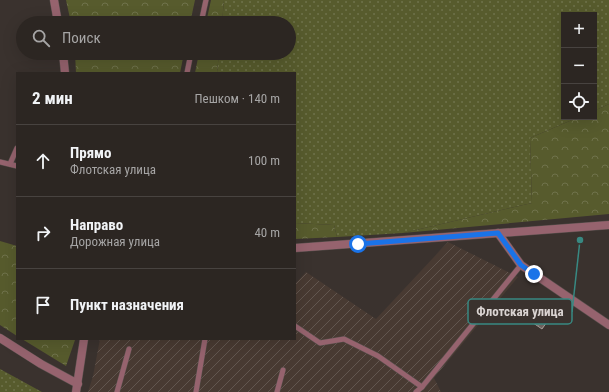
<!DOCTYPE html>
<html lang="ru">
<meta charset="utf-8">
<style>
:root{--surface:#2c2622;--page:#38322f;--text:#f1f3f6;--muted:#a6a5a5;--line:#484340}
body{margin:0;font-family:"Roboto Condensed",sans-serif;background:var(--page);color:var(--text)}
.controls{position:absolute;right:12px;top:12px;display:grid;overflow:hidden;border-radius:0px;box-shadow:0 4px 16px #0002}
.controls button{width:36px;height:36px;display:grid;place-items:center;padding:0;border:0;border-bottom:1px solid var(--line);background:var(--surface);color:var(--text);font:20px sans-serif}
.stop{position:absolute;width:12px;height:12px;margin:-9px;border:3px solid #1a73e8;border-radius:50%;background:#fff}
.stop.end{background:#1a73e8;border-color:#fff;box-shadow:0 1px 4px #0008}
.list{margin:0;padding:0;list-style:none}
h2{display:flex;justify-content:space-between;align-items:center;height:52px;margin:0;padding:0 16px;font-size:17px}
h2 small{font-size:13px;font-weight:400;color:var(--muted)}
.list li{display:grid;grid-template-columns:26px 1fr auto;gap:12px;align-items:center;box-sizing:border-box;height:72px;padding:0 16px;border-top:1px solid var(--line)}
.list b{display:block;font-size:15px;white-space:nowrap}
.list p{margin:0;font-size:13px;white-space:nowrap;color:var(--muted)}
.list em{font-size:13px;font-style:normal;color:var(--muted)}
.icon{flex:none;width:22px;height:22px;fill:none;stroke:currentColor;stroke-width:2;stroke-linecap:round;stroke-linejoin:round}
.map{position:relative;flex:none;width:609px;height:392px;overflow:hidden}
.search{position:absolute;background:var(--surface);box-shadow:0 4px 16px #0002;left:16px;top:16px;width:280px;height:44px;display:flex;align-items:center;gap:10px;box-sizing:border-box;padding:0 14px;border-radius:22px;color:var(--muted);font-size:15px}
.panel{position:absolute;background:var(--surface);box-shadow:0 4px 16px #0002;left:16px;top:72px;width:280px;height:268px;border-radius:0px}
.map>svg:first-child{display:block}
.industrial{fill:url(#industrial-furrows)}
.grass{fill:url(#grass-dots)}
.forest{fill:url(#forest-crowns)}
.building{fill:url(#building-hatch);stroke:#a49a95}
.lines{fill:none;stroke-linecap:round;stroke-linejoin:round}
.service-casing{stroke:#574f4c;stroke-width:6}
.minor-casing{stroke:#574f4c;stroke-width:9}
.tertiary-casing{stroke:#574f4c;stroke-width:9}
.service{stroke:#96636e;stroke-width:5}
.minor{stroke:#96636e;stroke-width:8}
.tertiary{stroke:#96636e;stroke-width:8}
.route{stroke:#1a73e8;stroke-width:5}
.leader{fill:none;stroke:#388982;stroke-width:1.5}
.callout-dot{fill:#388982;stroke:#3a322e;stroke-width:1.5}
.callout{fill:#3a322e;stroke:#388982;stroke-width:1.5}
.callout-label{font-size:13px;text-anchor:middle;font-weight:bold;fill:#dad4d2}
</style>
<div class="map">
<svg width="609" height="392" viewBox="0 0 609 392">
<defs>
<pattern id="industrial-furrows" width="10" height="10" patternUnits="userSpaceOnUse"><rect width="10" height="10" fill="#483a32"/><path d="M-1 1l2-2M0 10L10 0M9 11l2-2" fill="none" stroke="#62564f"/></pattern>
<pattern id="grass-dots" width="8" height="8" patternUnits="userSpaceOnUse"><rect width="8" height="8" fill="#575b2d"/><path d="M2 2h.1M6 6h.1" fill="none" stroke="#6f724b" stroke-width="1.8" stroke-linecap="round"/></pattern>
<pattern id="forest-crowns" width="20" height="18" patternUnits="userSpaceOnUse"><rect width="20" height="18" fill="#575b2d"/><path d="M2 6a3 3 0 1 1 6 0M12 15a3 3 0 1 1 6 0" fill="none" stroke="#6f724b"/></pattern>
<pattern id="building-hatch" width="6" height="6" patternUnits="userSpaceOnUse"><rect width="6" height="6" fill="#6b615d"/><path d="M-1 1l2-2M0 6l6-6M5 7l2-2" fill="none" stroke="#807773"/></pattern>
</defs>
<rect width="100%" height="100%" fill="#3a322e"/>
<polygon class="industrial" points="448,242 518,277 434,378 441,392 88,392 93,376 100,339 295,339 295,284 306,272 376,319"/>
<g class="grass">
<polygon points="224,0 609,0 609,104 594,111 594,15 564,15 564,117 579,117 530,138 532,203 403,233 337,237 334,225 295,223 295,73 217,73 219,53 289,53 289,23 222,23"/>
<polygon points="0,369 42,392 0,392"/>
</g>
<g class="forest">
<polygon points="66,0 195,0 190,23 71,23"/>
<polygon points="211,0 224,0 222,23 206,23"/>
<polygon points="75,53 184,53 180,73 76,73"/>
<polygon points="199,53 219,53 217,73 195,73"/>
<polygon points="609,104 609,214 403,233 532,203 530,138 579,117 594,117 594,111"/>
<polygon points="295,223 334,225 337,237 295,239"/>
<polygon points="0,241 17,246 17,336 0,325"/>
<polygon points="22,339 75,339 75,340 66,366"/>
</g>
<polygon class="building" points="529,301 551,316 542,329 520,314"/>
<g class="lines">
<defs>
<g id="service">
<polyline points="201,23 206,0"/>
<polyline points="187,73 191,53"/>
<polyline points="0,162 17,166"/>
<polyline points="10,164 17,148"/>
<polyline points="295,326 320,343 344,339 378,356 422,387 521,265"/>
<polyline points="117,392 129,349"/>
<polyline points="196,392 205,339"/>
<polyline points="277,392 283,370"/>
<polyline points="416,392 422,387"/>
</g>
<g id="minor">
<polyline points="498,233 521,265 609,325"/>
<polyline points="295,248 609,225"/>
<polyline points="0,338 41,364 78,384"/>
</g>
<g id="tertiary">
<polyline points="54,0 58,23"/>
<polyline points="63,53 65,73"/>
<polyline points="76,392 84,339"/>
</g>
</defs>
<use href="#service" class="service-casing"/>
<use href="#minor" class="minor-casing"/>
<use href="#tertiary" class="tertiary-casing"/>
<use href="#service" class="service"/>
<use href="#minor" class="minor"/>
<use href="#tertiary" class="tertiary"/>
</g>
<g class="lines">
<polyline class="route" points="358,244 498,233 521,265 534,274"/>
</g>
<path class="leader" d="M580 240L572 312"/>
<circle class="callout-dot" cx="580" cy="240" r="4"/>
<rect class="callout" x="468" y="299" width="104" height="25" rx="4"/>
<g class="callout-label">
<text x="520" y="316">Флотская улица</text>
</g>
</svg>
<div class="controls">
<button>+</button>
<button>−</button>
<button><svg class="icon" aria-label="locate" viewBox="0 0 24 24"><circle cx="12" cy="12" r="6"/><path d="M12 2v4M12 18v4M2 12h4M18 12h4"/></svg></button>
</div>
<div class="stop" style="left:358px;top:244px"></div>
<div class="stop end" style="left:534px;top:274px"></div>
<div class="search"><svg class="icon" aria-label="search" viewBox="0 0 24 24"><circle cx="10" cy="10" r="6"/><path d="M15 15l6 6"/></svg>Поиск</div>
<section class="panel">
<h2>2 мин<small>Пешком · 140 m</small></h2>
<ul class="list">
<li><svg class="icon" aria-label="ahead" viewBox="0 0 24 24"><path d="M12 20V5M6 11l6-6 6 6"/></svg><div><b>Прямо</b><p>Флотская улица</p></div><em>100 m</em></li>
<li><svg class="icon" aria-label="right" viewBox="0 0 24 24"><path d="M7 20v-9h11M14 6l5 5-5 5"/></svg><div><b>Направо</b><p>Дорожная улица</p></div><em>40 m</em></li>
<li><svg class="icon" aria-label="arrive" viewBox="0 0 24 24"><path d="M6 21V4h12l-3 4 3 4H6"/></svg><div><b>Пункт назначения</b></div></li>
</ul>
</section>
</div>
